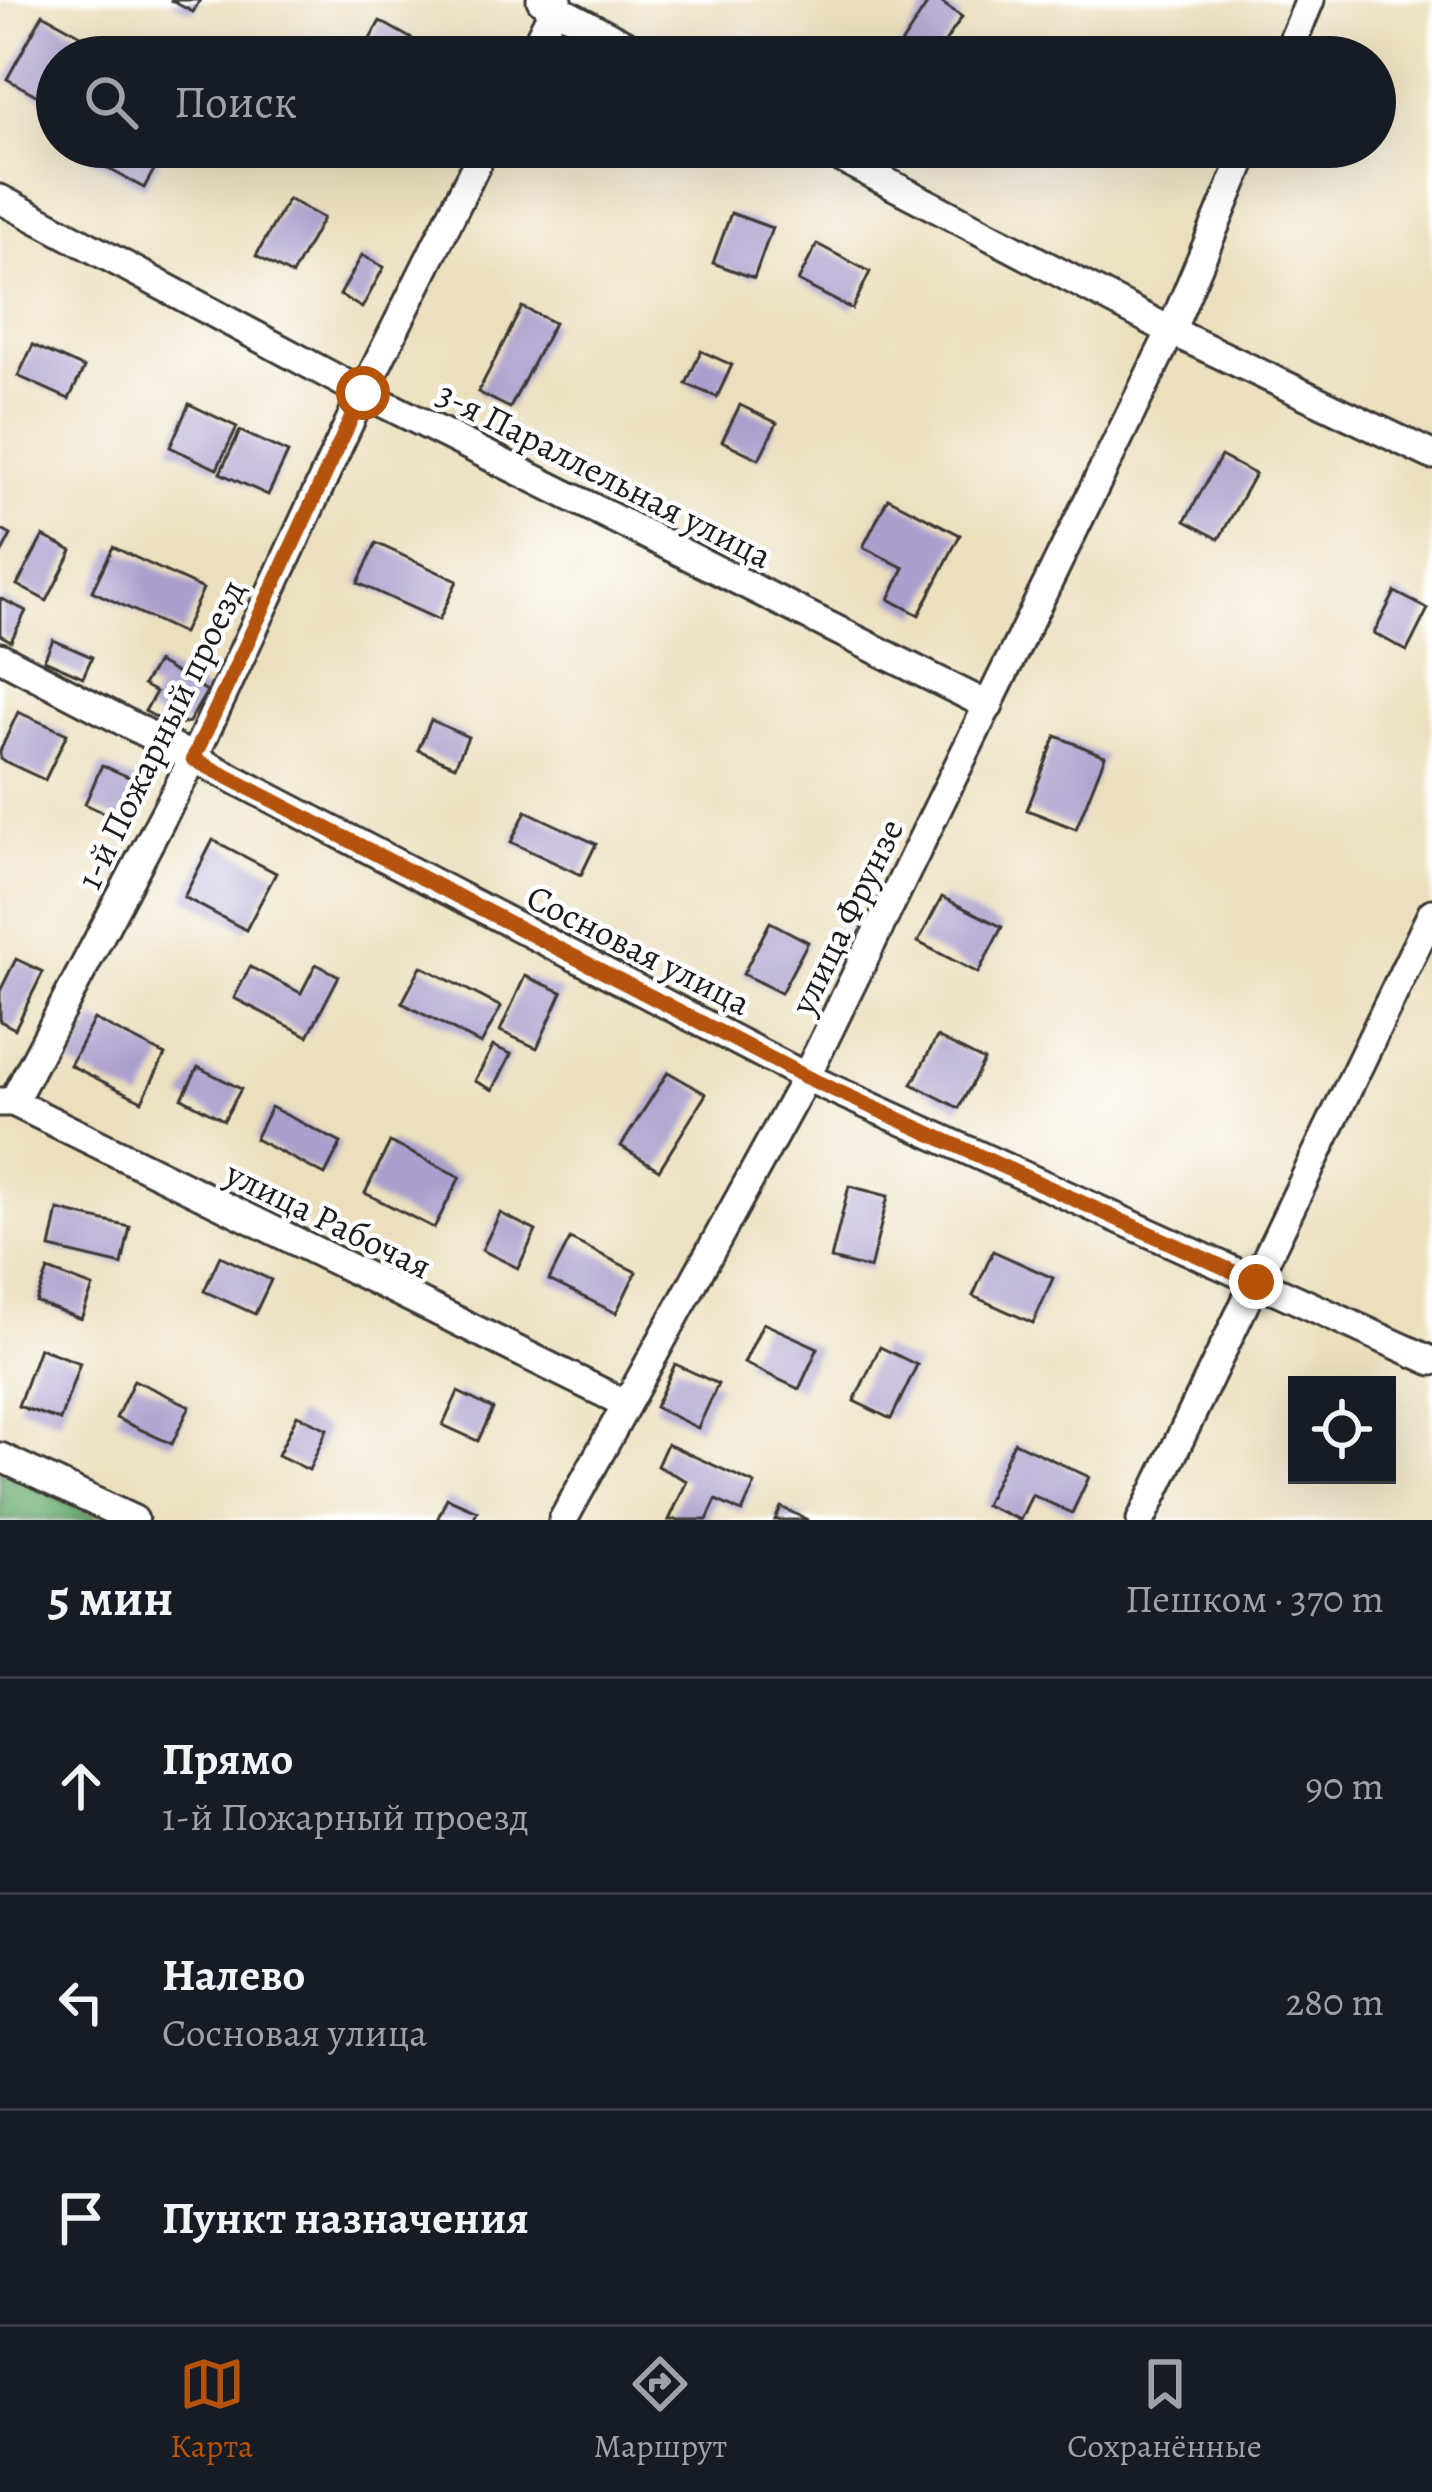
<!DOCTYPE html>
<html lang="ru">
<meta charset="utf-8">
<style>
:root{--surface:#171b24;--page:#242831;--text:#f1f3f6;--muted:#9ea1a6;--line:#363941;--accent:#b45309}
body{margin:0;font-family:Alegreya,serif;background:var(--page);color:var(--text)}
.controls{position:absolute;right:36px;bottom:36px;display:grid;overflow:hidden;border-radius:0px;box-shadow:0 12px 48px #0002}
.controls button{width:108px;height:108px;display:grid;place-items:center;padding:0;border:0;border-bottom:3px solid var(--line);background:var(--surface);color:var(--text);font:60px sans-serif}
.stop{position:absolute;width:36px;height:36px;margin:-27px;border:9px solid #b45309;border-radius:50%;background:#fff}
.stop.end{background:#b45309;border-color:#fff;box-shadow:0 3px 12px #0008}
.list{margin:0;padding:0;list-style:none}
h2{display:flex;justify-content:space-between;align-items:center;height:156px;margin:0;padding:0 48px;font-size:51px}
h2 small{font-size:39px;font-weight:400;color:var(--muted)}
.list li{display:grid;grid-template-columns:78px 1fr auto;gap:36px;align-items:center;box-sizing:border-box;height:216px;padding:0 48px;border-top:3px solid var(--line)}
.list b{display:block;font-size:45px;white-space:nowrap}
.list p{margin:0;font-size:39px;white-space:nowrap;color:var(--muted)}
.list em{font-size:39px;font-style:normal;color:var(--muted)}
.icon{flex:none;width:66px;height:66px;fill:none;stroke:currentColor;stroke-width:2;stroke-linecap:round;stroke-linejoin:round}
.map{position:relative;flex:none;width:1432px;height:1520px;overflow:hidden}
.search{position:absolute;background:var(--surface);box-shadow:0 12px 48px #0002;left:36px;right:36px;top:36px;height:132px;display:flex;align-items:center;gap:30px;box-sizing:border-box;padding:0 42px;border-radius:66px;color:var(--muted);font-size:45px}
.sheet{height:804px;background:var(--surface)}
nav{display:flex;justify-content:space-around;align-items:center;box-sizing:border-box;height:168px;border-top:3px solid var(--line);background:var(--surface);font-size:33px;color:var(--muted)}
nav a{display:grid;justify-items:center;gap:6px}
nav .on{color:var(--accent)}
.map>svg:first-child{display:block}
.forest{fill:#69ac70;stroke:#426446;stroke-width:3}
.building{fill:#aba0cd}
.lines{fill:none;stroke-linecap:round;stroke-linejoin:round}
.minor-casing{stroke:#3b3934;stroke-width:33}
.minor{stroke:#fff;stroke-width:27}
.route{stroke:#b45309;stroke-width:15}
.labels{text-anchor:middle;stroke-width:9;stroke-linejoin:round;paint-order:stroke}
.street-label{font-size:36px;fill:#1c1c1c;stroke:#fff}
</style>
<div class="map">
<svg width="1432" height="1520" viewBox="0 0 1432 1520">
<rect width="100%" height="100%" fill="#fff"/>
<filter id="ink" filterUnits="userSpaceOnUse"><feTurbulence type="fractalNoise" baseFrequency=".00833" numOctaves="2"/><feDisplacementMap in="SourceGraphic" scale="24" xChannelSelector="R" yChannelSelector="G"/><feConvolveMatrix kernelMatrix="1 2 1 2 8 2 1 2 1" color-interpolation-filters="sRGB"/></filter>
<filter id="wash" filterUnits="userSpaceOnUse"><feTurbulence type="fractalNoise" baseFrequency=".004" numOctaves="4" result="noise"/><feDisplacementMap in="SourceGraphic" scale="48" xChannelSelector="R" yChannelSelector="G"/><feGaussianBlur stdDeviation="2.7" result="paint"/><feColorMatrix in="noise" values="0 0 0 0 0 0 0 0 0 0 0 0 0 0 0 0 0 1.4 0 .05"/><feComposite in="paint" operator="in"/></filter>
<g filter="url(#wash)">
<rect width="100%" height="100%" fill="#ebdfbe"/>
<polygon class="forest" points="0,1468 105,1520 0,1520"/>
<g id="blocks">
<g class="building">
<polygon points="170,0 200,0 193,12"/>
<polygon points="930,0 938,0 962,17 935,57 903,57 896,52"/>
<polygon points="43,14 81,35 68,57 57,57 57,78 45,100 7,79"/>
<polygon points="380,21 430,49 426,57 360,57"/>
<polygon points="93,147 143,147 161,157 144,188 87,157"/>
<polygon points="288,199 323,218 292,275 256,256"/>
<polygon points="731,213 772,228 754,278 713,263"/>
<polygon points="817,244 870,272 852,309 798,281"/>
<polygon points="362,255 384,267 362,308 340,295"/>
<polygon points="522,307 554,323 510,408 478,392"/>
<polygon points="33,345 84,368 69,399 18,376"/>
<polygon points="701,351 732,365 717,397 686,384"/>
<polygon points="189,404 237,427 217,469 170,447"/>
<polygon points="740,405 777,423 759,459 722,441"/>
<polygon points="240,431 288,453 268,495 220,473"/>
<polygon points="1221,456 1255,474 1219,539 1185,521"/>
<polygon points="888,498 960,535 919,615 889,599 904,568 863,547"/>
<polygon points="0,529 11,535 0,556"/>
<polygon points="43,536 72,551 47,601 17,585"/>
<polygon points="376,543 457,581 439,620 358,583"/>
<polygon points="113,547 203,589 183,633 92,591"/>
<polygon points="1395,592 1428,609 1407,651 1374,633"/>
<polygon points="0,598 26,611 11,641 0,635"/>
<polygon points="53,640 92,657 83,677 44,660"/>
<polygon points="157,662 207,691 189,722 173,727 145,711 156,692 143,685"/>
<polygon points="18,712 67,734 45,780 0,759 0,751"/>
<polygon points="431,720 468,737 455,766 418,750"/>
<polygon points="1056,736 1105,756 1076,829 1027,810"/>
<polygon points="102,765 144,784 126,823 85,804"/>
<polygon points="526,811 596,844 581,875 511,842"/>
<polygon points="213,840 276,873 246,930 184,897"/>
<polygon points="942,897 1002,927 978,973 918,942"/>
<polygon points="770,922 808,942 781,993 743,974"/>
<polygon points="16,959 43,972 15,1029 0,1021 0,991"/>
<polygon points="316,964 339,976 308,1036 234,998 250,967 301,993"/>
<polygon points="421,966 501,1007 481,1044 402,1003"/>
<polygon points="525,976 562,992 537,1048 500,1031"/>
<polygon points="94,1019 165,1055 142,1101 70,1065"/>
<polygon points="937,1037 984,1061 959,1108 912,1084"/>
<polygon points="493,1046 511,1054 493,1090 475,1081"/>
<polygon points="198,1067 241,1089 224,1120 182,1098"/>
<polygon points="668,1072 706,1094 659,1170 621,1146"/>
<polygon points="271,1107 341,1143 325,1175 255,1139"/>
<polygon points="390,1142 460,1177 434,1228 365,1193"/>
<polygon points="849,1186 888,1196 870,1269 831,1259"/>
<polygon points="58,1210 130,1227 122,1265 50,1248"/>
<polygon points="500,1213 536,1231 518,1268 482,1250"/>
<polygon points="570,1239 636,1272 616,1313 549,1280"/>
<polygon points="993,1251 1053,1278 1033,1323 973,1296"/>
<polygon points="220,1256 271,1280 255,1314 204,1291"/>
<polygon points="48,1270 93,1287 81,1319 36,1302"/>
<polygon points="763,1323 818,1348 799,1389 744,1363"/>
<polygon points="880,1347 917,1365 891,1419 854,1401"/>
<polygon points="39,1348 80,1363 60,1420 18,1406"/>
<polygon points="675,1364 718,1384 698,1428 655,1407"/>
<polygon points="134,1380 190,1406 172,1444 116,1418"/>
<polygon points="458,1392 493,1409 478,1441 443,1425"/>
<polygon points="297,1415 327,1429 309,1470 278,1455"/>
<polygon points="1014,1442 1089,1477 1072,1513 1032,1495 1020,1520 985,1505"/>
<polygon points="667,1444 755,1484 742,1512 716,1500 707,1520 669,1520 687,1481 657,1466"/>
<polygon points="447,1498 477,1511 473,1520 437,1520"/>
<polygon points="781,1507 808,1520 775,1520"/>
</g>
</g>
</g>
<g filter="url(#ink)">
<use href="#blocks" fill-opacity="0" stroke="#3b3934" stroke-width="3"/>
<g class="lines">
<defs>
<g id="minor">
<polyline points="541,0 649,57"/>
<polyline points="530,57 558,0"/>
<polyline points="1286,57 1310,0"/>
<polyline points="820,147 1171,331 1432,455"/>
<polyline points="0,199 363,393 989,706"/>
<polyline points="0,657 806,1077 1432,1361"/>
<polyline points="0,1102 13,1102 626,1404"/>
<polyline points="13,1102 193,759 363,393 485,147"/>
<polyline points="0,1457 134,1520"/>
<polyline points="563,1520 806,1077 1171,331 1248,147"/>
<polyline points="1141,1520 1432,913"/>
</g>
</defs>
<use href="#minor" class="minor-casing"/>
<use href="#minor" class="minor"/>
</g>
</g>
<g class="lines" filter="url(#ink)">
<polyline class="route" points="363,393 193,759 806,1077 1256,1282"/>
</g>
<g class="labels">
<g class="street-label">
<text transform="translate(605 474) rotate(27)" y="13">3-я Параллельная улица</text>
<text transform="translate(160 734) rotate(-64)" y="13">1-й Пожарный проезд</text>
<text transform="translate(846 916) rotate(-64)" y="13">улица Фрунзе</text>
<text transform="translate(639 949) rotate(27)" y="13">Сосновая улица</text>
<text transform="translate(329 1219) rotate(26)" y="13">улица Рабочая</text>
</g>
</g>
</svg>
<div class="controls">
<button><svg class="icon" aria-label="locate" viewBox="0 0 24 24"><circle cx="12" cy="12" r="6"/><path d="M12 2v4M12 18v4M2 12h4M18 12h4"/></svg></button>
</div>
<div class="stop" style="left:363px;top:393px"></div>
<div class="stop end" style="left:1256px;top:1282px"></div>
<div class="search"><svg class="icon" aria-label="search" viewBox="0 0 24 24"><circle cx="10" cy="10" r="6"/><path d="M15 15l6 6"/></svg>Поиск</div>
</div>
<section class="sheet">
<h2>5 мин<small>Пешком · 370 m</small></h2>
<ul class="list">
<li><svg class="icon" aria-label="ahead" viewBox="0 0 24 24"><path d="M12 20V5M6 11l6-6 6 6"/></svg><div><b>Прямо</b><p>1-й Пожарный проезд</p></div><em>90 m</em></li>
<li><svg class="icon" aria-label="left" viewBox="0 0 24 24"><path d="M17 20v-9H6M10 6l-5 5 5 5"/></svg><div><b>Налево</b><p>Сосновая улица</p></div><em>280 m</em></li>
<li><svg class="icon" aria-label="arrive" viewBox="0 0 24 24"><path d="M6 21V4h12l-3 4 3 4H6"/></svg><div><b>Пункт назначения</b></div></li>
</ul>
</section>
<nav>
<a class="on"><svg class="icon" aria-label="map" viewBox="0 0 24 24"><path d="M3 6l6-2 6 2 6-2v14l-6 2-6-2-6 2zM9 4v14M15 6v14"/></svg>Карта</a>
<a><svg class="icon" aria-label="directions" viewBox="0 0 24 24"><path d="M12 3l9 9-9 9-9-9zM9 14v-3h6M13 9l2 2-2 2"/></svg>Маршрут</a>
<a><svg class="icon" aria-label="saved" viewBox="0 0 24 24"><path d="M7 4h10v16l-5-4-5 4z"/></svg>Сохранённые</a>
</nav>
